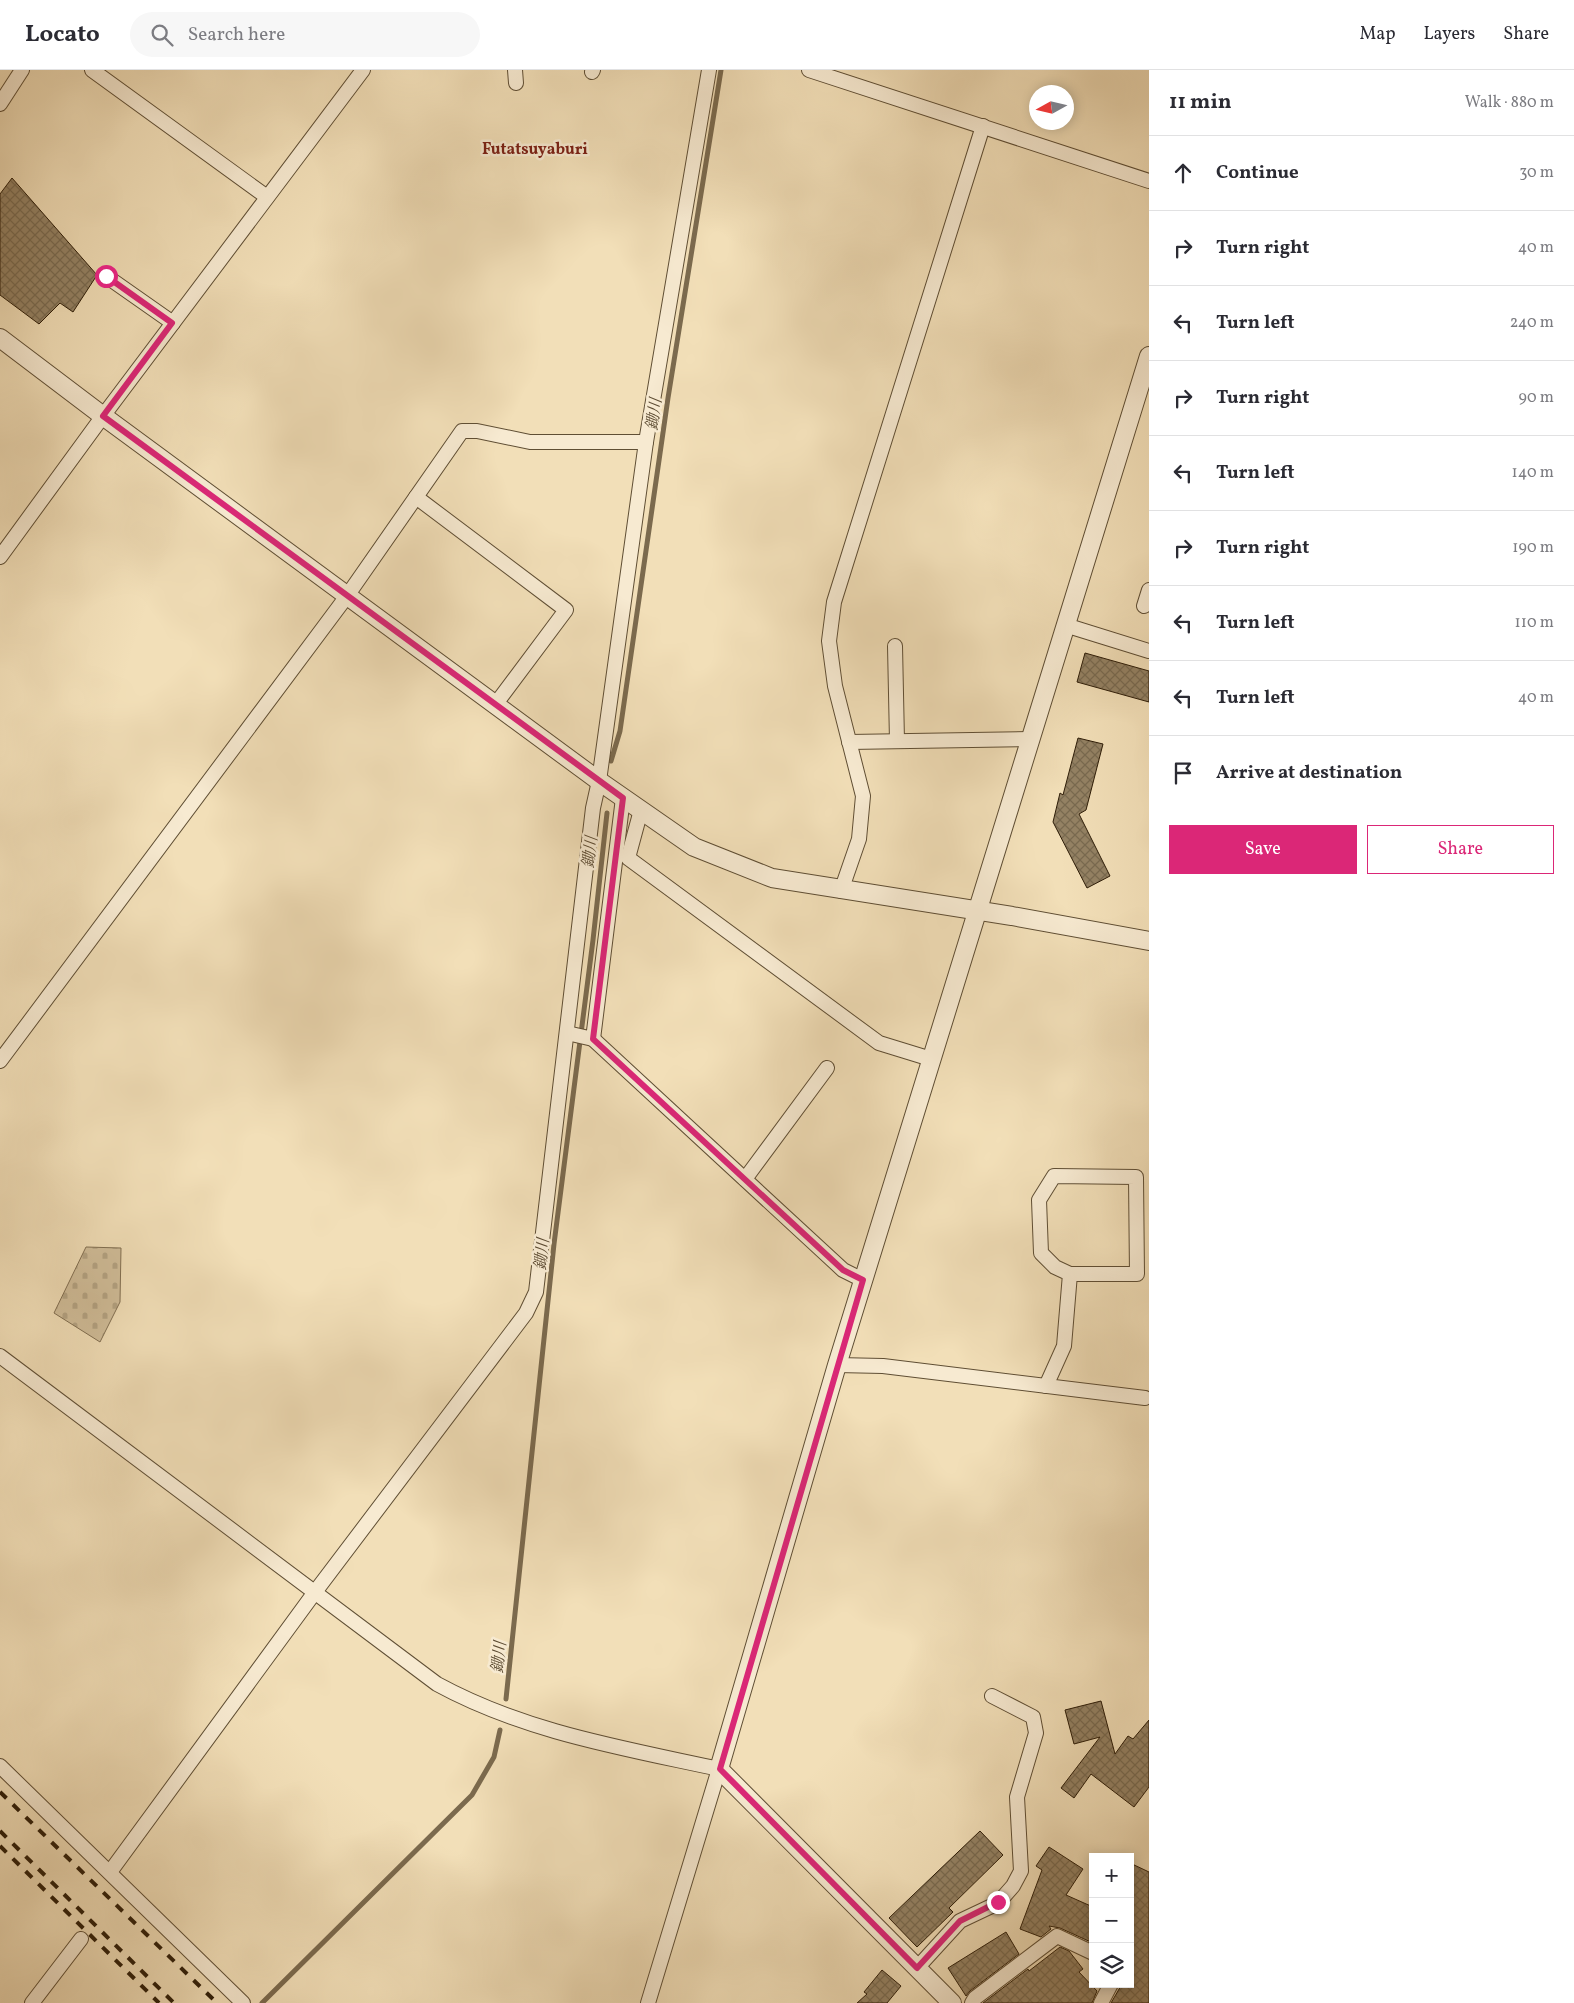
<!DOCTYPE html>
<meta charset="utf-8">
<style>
:root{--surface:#fff;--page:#f7f7f7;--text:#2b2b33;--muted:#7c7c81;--line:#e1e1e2;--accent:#db2777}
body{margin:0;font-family:Vollkorn,"Noto Serif JP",serif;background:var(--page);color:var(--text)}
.controls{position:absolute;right:15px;bottom:15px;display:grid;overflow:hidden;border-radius:0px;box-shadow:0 2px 12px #0003}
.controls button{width:45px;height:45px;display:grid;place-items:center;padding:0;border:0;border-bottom:1px solid var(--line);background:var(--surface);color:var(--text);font:25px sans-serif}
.compass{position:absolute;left:1029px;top:15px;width:45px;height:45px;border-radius:50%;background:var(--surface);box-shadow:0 2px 12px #0003;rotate:262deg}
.stop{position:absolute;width:15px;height:15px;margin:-11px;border:4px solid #db2777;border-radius:50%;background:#fff}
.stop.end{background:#db2777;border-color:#fff;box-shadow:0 1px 5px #0008}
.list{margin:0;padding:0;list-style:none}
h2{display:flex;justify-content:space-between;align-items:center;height:65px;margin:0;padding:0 20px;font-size:21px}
h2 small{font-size:16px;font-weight:400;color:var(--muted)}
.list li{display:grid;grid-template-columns:32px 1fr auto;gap:15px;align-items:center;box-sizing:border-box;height:75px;padding:0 20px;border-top:1px solid var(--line)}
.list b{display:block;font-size:19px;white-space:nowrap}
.list em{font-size:16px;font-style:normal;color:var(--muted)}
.actions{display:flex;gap:10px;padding:15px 20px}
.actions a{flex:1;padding:11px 0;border:1px solid var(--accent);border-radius:0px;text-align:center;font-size:18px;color:var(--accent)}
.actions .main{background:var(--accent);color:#fff}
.icon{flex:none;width:28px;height:28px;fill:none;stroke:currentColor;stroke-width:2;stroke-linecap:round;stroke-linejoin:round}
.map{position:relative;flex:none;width:1149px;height:1933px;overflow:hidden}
header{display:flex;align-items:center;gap:30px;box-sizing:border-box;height:70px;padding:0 25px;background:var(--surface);border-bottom:1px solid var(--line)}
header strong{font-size:24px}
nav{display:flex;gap:28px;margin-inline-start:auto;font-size:18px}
.search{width:350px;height:45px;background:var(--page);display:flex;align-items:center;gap:12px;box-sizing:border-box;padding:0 18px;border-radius:28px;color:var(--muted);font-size:19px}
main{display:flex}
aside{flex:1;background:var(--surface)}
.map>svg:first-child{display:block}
.cemetery{fill:url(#cemetery-stones);stroke:#806e51}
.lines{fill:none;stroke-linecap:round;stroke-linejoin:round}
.stream{stroke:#7b6a4e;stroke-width:5}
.building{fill:url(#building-cross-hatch);stroke:#2e1d08}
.minor-casing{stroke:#5f4e34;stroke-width:16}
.tertiary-casing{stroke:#5f4e34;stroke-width:20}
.minor{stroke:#f7ead1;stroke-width:14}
.tertiary{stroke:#f7ead1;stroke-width:18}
.rail{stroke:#2e1d08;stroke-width:4;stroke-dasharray:9 9;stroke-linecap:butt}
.route{stroke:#db2777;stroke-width:6}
.labels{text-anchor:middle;stroke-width:5;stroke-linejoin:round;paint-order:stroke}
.neighbourhood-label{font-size:16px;font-weight:bold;fill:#7a1f14;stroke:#f7ead1}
.water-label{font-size:16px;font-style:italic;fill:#5b4a31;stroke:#f7ead1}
</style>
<header>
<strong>Locato</strong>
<div class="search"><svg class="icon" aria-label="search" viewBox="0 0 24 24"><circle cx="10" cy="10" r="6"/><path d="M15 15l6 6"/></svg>Search here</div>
<nav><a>Map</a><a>Layers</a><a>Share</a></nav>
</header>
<main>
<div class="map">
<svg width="1149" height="1933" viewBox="0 0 1149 1933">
<defs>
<pattern id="cemetery-stones" width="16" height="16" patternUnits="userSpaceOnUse" patternTransform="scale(1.25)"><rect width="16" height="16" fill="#d1be9a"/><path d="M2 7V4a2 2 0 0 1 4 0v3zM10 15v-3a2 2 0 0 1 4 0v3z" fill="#b4a383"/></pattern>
<pattern id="building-cross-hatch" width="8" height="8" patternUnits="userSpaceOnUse" patternTransform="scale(1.25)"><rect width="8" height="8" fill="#948264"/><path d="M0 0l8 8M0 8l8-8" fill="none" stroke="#796a50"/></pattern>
</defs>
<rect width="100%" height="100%" fill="#f2dfb8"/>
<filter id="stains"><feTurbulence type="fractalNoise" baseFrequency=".004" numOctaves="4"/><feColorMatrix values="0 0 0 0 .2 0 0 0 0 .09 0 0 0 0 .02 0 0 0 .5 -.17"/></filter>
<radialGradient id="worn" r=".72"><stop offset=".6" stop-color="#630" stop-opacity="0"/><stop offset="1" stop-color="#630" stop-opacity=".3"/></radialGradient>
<polygon class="cemetery" points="86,1177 121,1178 120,1232 100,1272 54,1243"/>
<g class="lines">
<g class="stream">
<polyline points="611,691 620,661 668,328 721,0"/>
<polyline points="506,1629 554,1174 593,870 607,743"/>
<polyline points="262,1933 472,1725 494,1687 500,1660"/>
</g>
</g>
<g class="building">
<polygon points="12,108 97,205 73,242 60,233 39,254 0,225 0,124"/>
<polygon points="1085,583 1149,601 1149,632 1077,612"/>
<polygon points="1078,668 1103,674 1086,740 1079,744 1110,806 1087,818 1053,752 1060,723 1063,725"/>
<polygon points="1101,1631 1115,1684 1128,1666 1133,1669 1149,1650 1149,1717 1134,1737 1091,1704 1074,1728 1061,1718 1100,1667 1074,1674 1065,1640"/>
<polygon points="980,1761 1003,1785 949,1838 953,1842 917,1877 889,1848"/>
<polygon points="1049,1777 1083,1799 1066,1825 1093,1837 1093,1873 1060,1858 1049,1856 1051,1859 1041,1867 1020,1859 1042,1800 1036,1796"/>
<polygon points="1130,1793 1149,1802 1149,1933 1111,1933 1122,1914 1130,1914"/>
<polygon points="1006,1862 1019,1884 970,1921 966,1926 948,1898"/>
<polygon points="1060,1877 1069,1881 1083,1899 1079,1902 1097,1921 1092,1933 983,1933 1028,1899 1029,1901"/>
<polygon points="882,1900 901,1916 887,1933 857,1933 867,1924 864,1922"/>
</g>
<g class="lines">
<defs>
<g id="minor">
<polyline points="92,0 267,127"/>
<polyline points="515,0 516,13"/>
<polyline points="809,0 1149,111"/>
<polyline points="592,2 593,0"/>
<polyline points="0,34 22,0"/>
<polyline points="106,206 173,253"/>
<polyline points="416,427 566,540 495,635"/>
<polyline points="0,487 103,346 363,0"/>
<polyline points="1144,536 1149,520"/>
<polyline points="1065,555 1149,581"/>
<polyline points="895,576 897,671"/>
<polyline points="849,672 1030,669"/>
<polyline points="641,740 628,788 879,973 931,989"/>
<polyline points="841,821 859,769 863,726 835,616 829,571 834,532 983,56"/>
<polyline points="567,963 593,969 623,728"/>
<polyline points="593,969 843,1200 863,1210"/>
<polyline points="0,991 347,526 462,361 477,361 530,372 646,372"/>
<polyline points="745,1109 827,998"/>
<path d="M0,1286L437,1614C525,1662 623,1678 719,1699L648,1933"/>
<polyline points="837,1295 883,1296 1145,1328"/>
<polyline points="1046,1316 1064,1276 1070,1204 1137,1204 1136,1107 1054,1106 1039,1130 1041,1183 1055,1197 1070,1204"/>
<polyline points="0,1696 243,1933"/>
<polyline points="110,1802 315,1522 526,1243 536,1222 593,738 599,711 646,372 709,0"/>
<polyline points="917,1898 960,1851 998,1833 1013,1816 1021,1801 1017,1727 1036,1663 1033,1647 992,1626"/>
<polyline points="32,1933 81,1869"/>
<polyline points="972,1933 975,1928 1057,1866 1093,1883"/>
<polyline points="1101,1933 1111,1914"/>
</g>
<g id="tertiary">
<polyline points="0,268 103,346 599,711 694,777 772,808 1012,846 1149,871"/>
<polyline points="952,1933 719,1699 837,1295 1149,286"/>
</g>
</defs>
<use href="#minor" class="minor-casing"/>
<use href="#tertiary" class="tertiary-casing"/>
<use href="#minor" class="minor"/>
<use href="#tertiary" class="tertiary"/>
<g class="rail">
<polyline points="0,1722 217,1933"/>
<polyline points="0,1761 174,1933"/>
<polyline points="0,1776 159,1933"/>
</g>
</g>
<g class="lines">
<polyline class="route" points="106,206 172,253 103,346 623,728 593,969 843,1200 863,1210 720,1699 917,1898 960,1851 998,1832"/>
</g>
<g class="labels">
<g class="neighbourhood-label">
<text x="535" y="84">Futatsuyaburi</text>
</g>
<g class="water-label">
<text transform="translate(653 344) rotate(-82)" y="6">鋤川</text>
<text transform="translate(589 782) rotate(-83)" y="6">鋤川</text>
<text transform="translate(541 1184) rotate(-84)" y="6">鋤川</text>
<text transform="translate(498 1587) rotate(-84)" y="6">鋤川</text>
</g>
</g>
<rect width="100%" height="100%" filter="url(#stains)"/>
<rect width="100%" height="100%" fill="url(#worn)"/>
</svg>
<div class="controls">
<button>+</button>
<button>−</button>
<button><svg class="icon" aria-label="layers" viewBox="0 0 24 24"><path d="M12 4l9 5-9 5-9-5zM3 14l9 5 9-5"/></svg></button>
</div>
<svg class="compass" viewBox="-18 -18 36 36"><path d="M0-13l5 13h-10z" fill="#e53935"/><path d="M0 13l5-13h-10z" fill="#7c7c81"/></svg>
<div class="stop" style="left:106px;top:206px"></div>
<div class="stop end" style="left:998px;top:1832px"></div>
</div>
<aside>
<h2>11 min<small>Walk · 880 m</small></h2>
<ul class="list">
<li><svg class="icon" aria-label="ahead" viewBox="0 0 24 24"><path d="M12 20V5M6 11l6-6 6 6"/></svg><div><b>Continue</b></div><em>30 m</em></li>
<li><svg class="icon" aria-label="right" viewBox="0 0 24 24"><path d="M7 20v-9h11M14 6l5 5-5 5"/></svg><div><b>Turn right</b></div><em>40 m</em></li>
<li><svg class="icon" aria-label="left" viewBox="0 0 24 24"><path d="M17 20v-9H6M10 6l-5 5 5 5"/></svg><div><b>Turn left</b></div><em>240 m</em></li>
<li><svg class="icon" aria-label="right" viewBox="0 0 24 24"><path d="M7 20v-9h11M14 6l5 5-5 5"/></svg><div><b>Turn right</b></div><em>90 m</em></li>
<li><svg class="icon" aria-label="left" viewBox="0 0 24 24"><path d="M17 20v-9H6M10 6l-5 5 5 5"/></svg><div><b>Turn left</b></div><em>140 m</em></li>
<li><svg class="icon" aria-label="right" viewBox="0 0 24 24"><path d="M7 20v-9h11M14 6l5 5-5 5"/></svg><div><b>Turn right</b></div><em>190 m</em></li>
<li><svg class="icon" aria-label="left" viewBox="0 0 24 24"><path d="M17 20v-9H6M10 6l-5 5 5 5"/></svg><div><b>Turn left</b></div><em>110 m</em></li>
<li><svg class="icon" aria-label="left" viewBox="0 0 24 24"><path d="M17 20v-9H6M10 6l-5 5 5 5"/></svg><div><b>Turn left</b></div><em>40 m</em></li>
<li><svg class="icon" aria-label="arrive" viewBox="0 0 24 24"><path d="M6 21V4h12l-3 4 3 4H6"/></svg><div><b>Arrive at destination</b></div></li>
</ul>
<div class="actions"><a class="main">Save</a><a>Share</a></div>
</aside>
</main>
